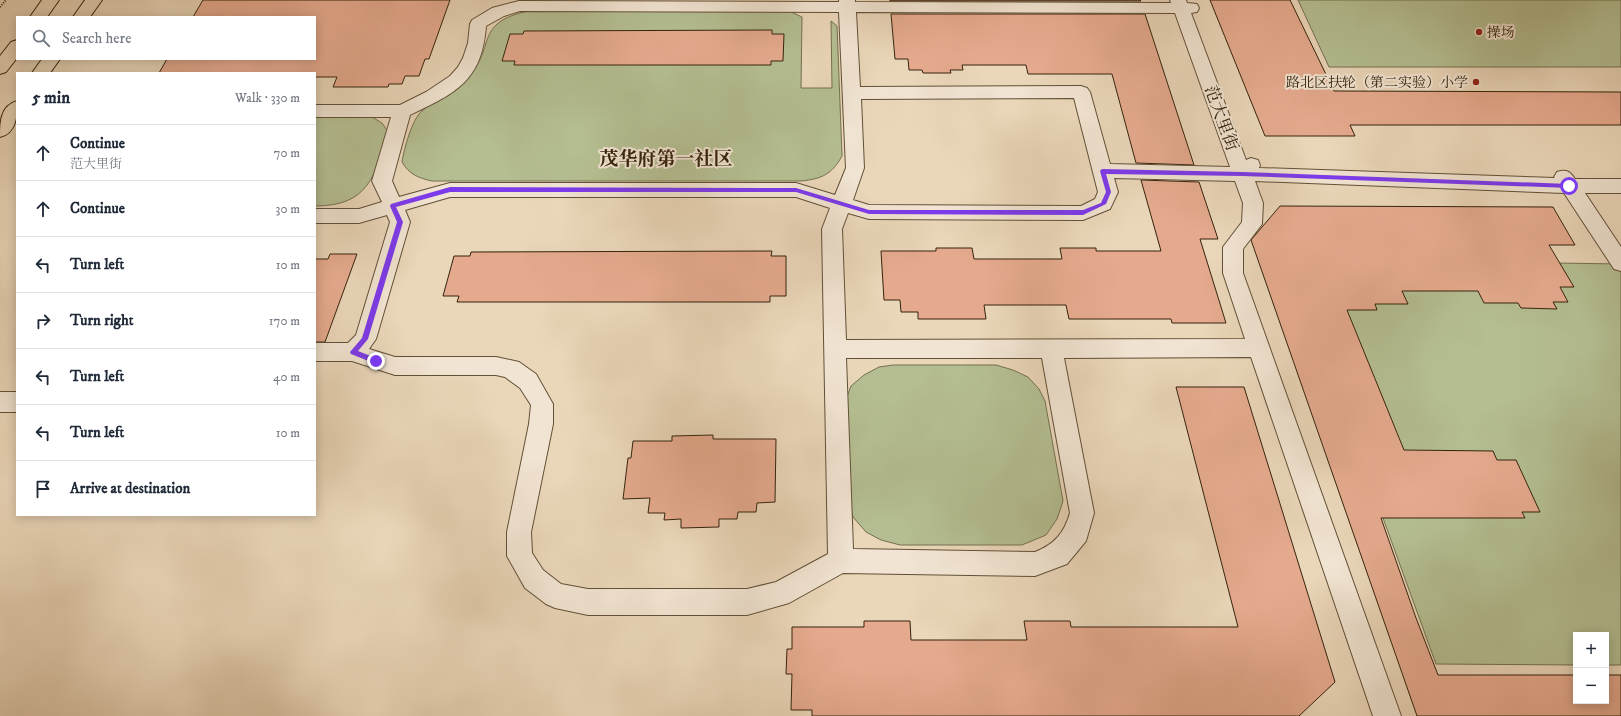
<!DOCTYPE html>
<meta charset="utf-8">
<style>
:root{--surface:#fff;--page:#f6f6f7;--text:#1f2937;--muted:#747a83;--line:#e0e1e3}
body{margin:0;font-family:"IM FELL DW Pica","Noto Serif SC",serif;background:var(--page);color:var(--text)}
.controls{position:absolute;right:12px;bottom:12px;display:grid;overflow:hidden;border-radius:0px;box-shadow:0 2px 10px #0003}
.controls button{width:36px;height:36px;display:grid;place-items:center;padding:0;border:0;border-bottom:1px solid var(--line);background:var(--surface);color:var(--text);font:20px sans-serif}
.stop{position:absolute;width:12px;height:12px;margin:-9px;border:3px solid #7c3aed;border-radius:50%;background:#fff}
.stop.end{background:#7c3aed;border-color:#fff;box-shadow:0 1px 4px #0008}
.list{margin:0;padding:0;list-style:none}
h2{display:flex;justify-content:space-between;align-items:center;height:52px;margin:0;padding:0 16px;font-size:17px}
h2 small{font-size:13px;font-weight:400;color:var(--muted)}
.list li{display:grid;grid-template-columns:26px 1fr auto;gap:12px;align-items:center;box-sizing:border-box;height:56px;padding:0 16px;border-top:1px solid var(--line)}
.list b{display:block;font-size:15px;white-space:nowrap}
.list p{margin:0;font-size:13px;white-space:nowrap;color:var(--muted)}
.list em{font-size:13px;font-style:normal;color:var(--muted)}
.icon{flex:none;width:22px;height:22px;fill:none;stroke:currentColor;stroke-width:2;stroke-linecap:round;stroke-linejoin:round}
.map{position:relative;flex:none;width:1621px;height:716px;overflow:hidden}
.search{position:absolute;background:var(--surface);box-shadow:0 2px 10px #0003;left:16px;top:16px;width:300px;height:44px;display:flex;align-items:center;gap:10px;box-sizing:border-box;padding:0 14px;border-radius:0px;color:var(--muted);font-size:15px}
.panel{position:absolute;background:var(--surface);box-shadow:0 2px 10px #0003;left:16px;top:72px;width:300px;height:444px;border-radius:0px}
.map>svg:first-child{display:block}
.green{fill:#b4be92;stroke:#74704f}
.building{fill:#e5aa8e;stroke:#34230c}
.lines{fill:none;stroke-linecap:round;stroke-linejoin:round}
.minor-casing{stroke:#625037;stroke-width:2}
.major-casing{stroke:#34230c;stroke-width:2}
.path{stroke:#34230c;stroke-width:2;stroke-dasharray:1 1.5;stroke-linecap:butt}
.minor{fill:#f1e4d2;fill-rule:evenodd}
.major{fill:#ead6b9;fill-rule:evenodd}
.route{fill:#7c3aed}
.poi-dot{fill:#8f2418;stroke:#f1e4d2;stroke-width:1.5}
.labels{text-anchor:middle;stroke-width:4;stroke-linejoin:round;paint-order:stroke}
.far-poi-label{font-size:14px;fill:#34230c;stroke:#f1e4d2;text-anchor:start}
.street-label{font-size:17px;fill:#34230c;stroke:#f1e4d2}
.quarter-label{font-size:19px;font-weight:bold;fill:#34230c;stroke:#f1e4d2}
</style>
<div class="map">
<svg width="1621" height="716" viewBox="0 0 1621 716">
<rect width="100%" height="100%" fill="#ead6b9"/>
<filter id="stains"><feTurbulence type="fractalNoise" baseFrequency=".005" numOctaves="4"/><feColorMatrix values="0 0 0 0 .2 0 0 0 0 .09 0 0 0 0 .02 0 0 0 .5 -.17"/></filter>
<radialGradient id="worn" r=".72"><stop offset=".6" stop-color="#630" stop-opacity="0"/><stop offset="1" stop-color="#630" stop-opacity=".3"/></radialGradient>
<g class="green">
<polygon points="1298,0 1621,0 1621,67 1329,67"/>
<path d="M528,11H789L802,17L801,88H832L831,21L837,26L842,156C832,174 822,179 801,181H432C418,178 409,174 402,162C404,149 412,119 422,111C436,98 456,92 469,77C496,45 474,23 528,11Z"/>
<path d="M315,114L372,117L382,123L389,133C374,176 369,206 315,206Z"/>
<polygon points="1289,259 1621,264 1621,665 1606,665 1606,635 1576,635 1576,665 1436,664"/>
<polygon points="893,365 996,365 1013,370 1028,377 1039,389 1045,401 1063,501 1057,519 1046,535 1022,545 900,545 881,540 866,532 853,517 848,500 845,402 851,386 864,375 879,367"/>
</g>
<g class="building">
<polygon points="203,0 450,0 429,59 425,59 419,76 405,76 402,84 389,84 388,87 333,87 337,77 315,77 315,73 159,73 167,59 315,59 315,17 193,17"/>
<polygon points="890,0 1140,0 1141,1 890,1"/>
<polygon points="1210,0 1290,0 1334,91 1621,92 1621,125 1350,125 1355,136 1265,136"/>
<polygon points="891,14 1145,14 1194,165 1136,163 1112,74 1028,74 1026,65 962,65 963,70 950,70 951,73 923,73 922,70 909,70 908,59 895,59"/>
<polygon points="772,30 772,34 784,34 783,61 771,61 771,65 514,65 515,61 502,61 510,34 523,34 524,31"/>
<polygon points="1141,180 1199,182 1218,239 1200,239 1226,323 1172,323 1171,319 1069,319 1066,305 984,305 986,319 918,319 918,312 901,312 900,300 884,300 881,251 936,251 936,248 972,248 974,259 1062,259 1060,248 1096,248 1096,251 1161,251"/>
<polygon points="1280,206 1553,207 1575,245 1549,245 1574,287 1560,287 1568,302 1553,302 1557,309 1521,308 1518,303 1484,303 1478,291 1402,291 1408,304 1375,304 1377,310 1347,310 1404,450 1493,451 1497,460 1516,460 1540,512 1522,512 1525,518 1381,518 1416,618 1438,675 1576,675 1576,701 1606,701 1606,675 1621,675 1621,716 1417,716 1251,240"/>
<polygon points="772,251 771,256 786,256 786,296 770,296 770,302 457,302 459,296 443,296 454,256 470,256 471,252"/>
<polygon points="330,254 357,254 325,342 315,342 315,259 328,259"/>
<polygon points="1176,387 1244,387 1335,682 1299,716 812,716 812,710 791,710 792,674 786,674 787,649 792,649 792,627 864,627 864,621 910,621 911,640 1027,640 1024,621 1070,621 1071,627 1238,627"/>
<polygon points="713,435 713,439 776,439 775,502 757,503 756,512 738,512 737,519 719,519 719,527 681,528 681,519 664,520 665,513 648,513 650,498 623,499 628,458 631,458 633,441 672,441 672,436"/>
</g>
<g class="lines">
<defs>
<g id="minor">
<path d="M839,0H855V2L1171,3L1170,0H1186L1187,3L1197,4L1199,8L1197,12L1191,13L1246,160L1251,158L1258,160L1260,165L1259,168L1555,178L1554,177L1557,172C1566,169 1570,171 1575,179H1621V193H1585L1621,247V271L1614,269L1564,193L1255,181L1263,203L1262,224L1243,249V273L1401,716H1373L1251,357L1064,358L1094,513L1086,541L1067,564L1035,576L843,573L789,603L747,615H588L555,608L546,604L525,588L507,556V532L529,424L531,405L520,388L505,377L496,375H395L352,361H315V343H348L356,335L390,222L387,215L359,223H315V209H359L382,202L372,181L391,117H315V105H400L426,92L450,76L458,67L463,58L468,43L470,24L472,20L492,8L519,1L839,2ZM520,11L839,12L846,168L835,195L796,183H450L399,197L392,181L410,115C456,93 482,81 486,26L504,16ZM856,12L1175,13L1230,167L1110,164L1090,92L1087,88L1081,86L860,87ZM1074,98L1098,192L1095,199L1081,206L869,205L853,200L864,168L861,99ZM1114,178L1235,181L1243,203L1242,222L1223,247V273L1245,339L846,340L842,229L848,213L869,219L1083,220L1110,209L1118,192ZM450,197H796L830,208L822,229L828,554L776,582L747,589H588L561,584L543,570L532,553L531,532L553,424V404L536,374L519,362L496,357H395L369,349L376,339L410,222L405,210ZM846,358H1042L1070,513C1064,533 1055,544 1035,552L853,549Z"/>
<rect x="0" y="392" width="17" height="20"/>
</g>
<g id="major">
<polygon points="42,0 59,0 47,17 30,17"/>
<polygon points="85,0 102,0 90,17 73,17"/>
<polygon points="17,40 17,58 6,72 0,74 0,56 11,42"/>
<polygon points="42,59 60,59 50,73 32,73"/>
<path d="M17,101C17,115 17,133 0,137C0,123 0,106 17,101Z"/>
</g>
</defs>
<use href="#minor" class="minor-casing"/>
<use href="#major" class="major-casing"/>
<polyline class="path" points="0,7 6,0"/>
<use href="#minor" class="minor"/>
<use href="#major" class="major"/>
</g>
<polygon class="route" points="1102,169 1242,172 1569,184 1572,186 1569,188 1242,176 1106,174 1111,192 1106,204 1083,215 869,214 796,192 450,192 396,207 403,222 368,339 358,351 378,359 379,361 376,364 351,354 350,352 362,338 397,222 390,206 391,204 450,187 796,188 869,210 1083,210 1101,203 1106,192 1100,171"/>
<g class="poi-dot">
<circle cx="1479" cy="32" r="4"/>
<circle cx="1476" cy="82" r="4"/>
</g>
<g class="labels">
<g class="far-poi-label">
<text x="1487" y="37">操场</text>
<text x="1468" y="87" text-anchor="end">路北区扶轮（第二实验）小学</text>
</g>
<g class="street-label">
<text transform="translate(1222 118) rotate(70)" y="6">范大里街</text>
</g>
<g class="quarter-label">
<text x="666" y="165">茂华府第一社区</text>
</g>
</g>
<rect width="100%" height="100%" filter="url(#stains)"/>
<rect width="100%" height="100%" fill="url(#worn)"/>
</svg>
<div class="controls">
<button>+</button>
<button>−</button>
</div>
<div class="stop" style="left:1569px;top:186px"></div>
<div class="stop end" style="left:376px;top:361px"></div>
<div class="search"><svg class="icon" aria-label="search" viewBox="0 0 24 24"><circle cx="10" cy="10" r="6"/><path d="M15 15l6 6"/></svg>Search here</div>
<section class="panel">
<h2>5 min<small>Walk · 330 m</small></h2>
<ul class="list">
<li><svg class="icon" aria-label="ahead" viewBox="0 0 24 24"><path d="M12 20V5M6 11l6-6 6 6"/></svg><div><b>Continue</b><p>范大里街</p></div><em>70 m</em></li>
<li><svg class="icon" aria-label="ahead" viewBox="0 0 24 24"><path d="M12 20V5M6 11l6-6 6 6"/></svg><div><b>Continue</b></div><em>30 m</em></li>
<li><svg class="icon" aria-label="left" viewBox="0 0 24 24"><path d="M17 20v-9H6M10 6l-5 5 5 5"/></svg><div><b>Turn left</b></div><em>10 m</em></li>
<li><svg class="icon" aria-label="right" viewBox="0 0 24 24"><path d="M7 20v-9h11M14 6l5 5-5 5"/></svg><div><b>Turn right</b></div><em>170 m</em></li>
<li><svg class="icon" aria-label="left" viewBox="0 0 24 24"><path d="M17 20v-9H6M10 6l-5 5 5 5"/></svg><div><b>Turn left</b></div><em>40 m</em></li>
<li><svg class="icon" aria-label="left" viewBox="0 0 24 24"><path d="M17 20v-9H6M10 6l-5 5 5 5"/></svg><div><b>Turn left</b></div><em>10 m</em></li>
<li><svg class="icon" aria-label="arrive" viewBox="0 0 24 24"><path d="M6 21V4h12l-3 4 3 4H6"/></svg><div><b>Arrive at destination</b></div></li>
</ul>
</section>
</div>
